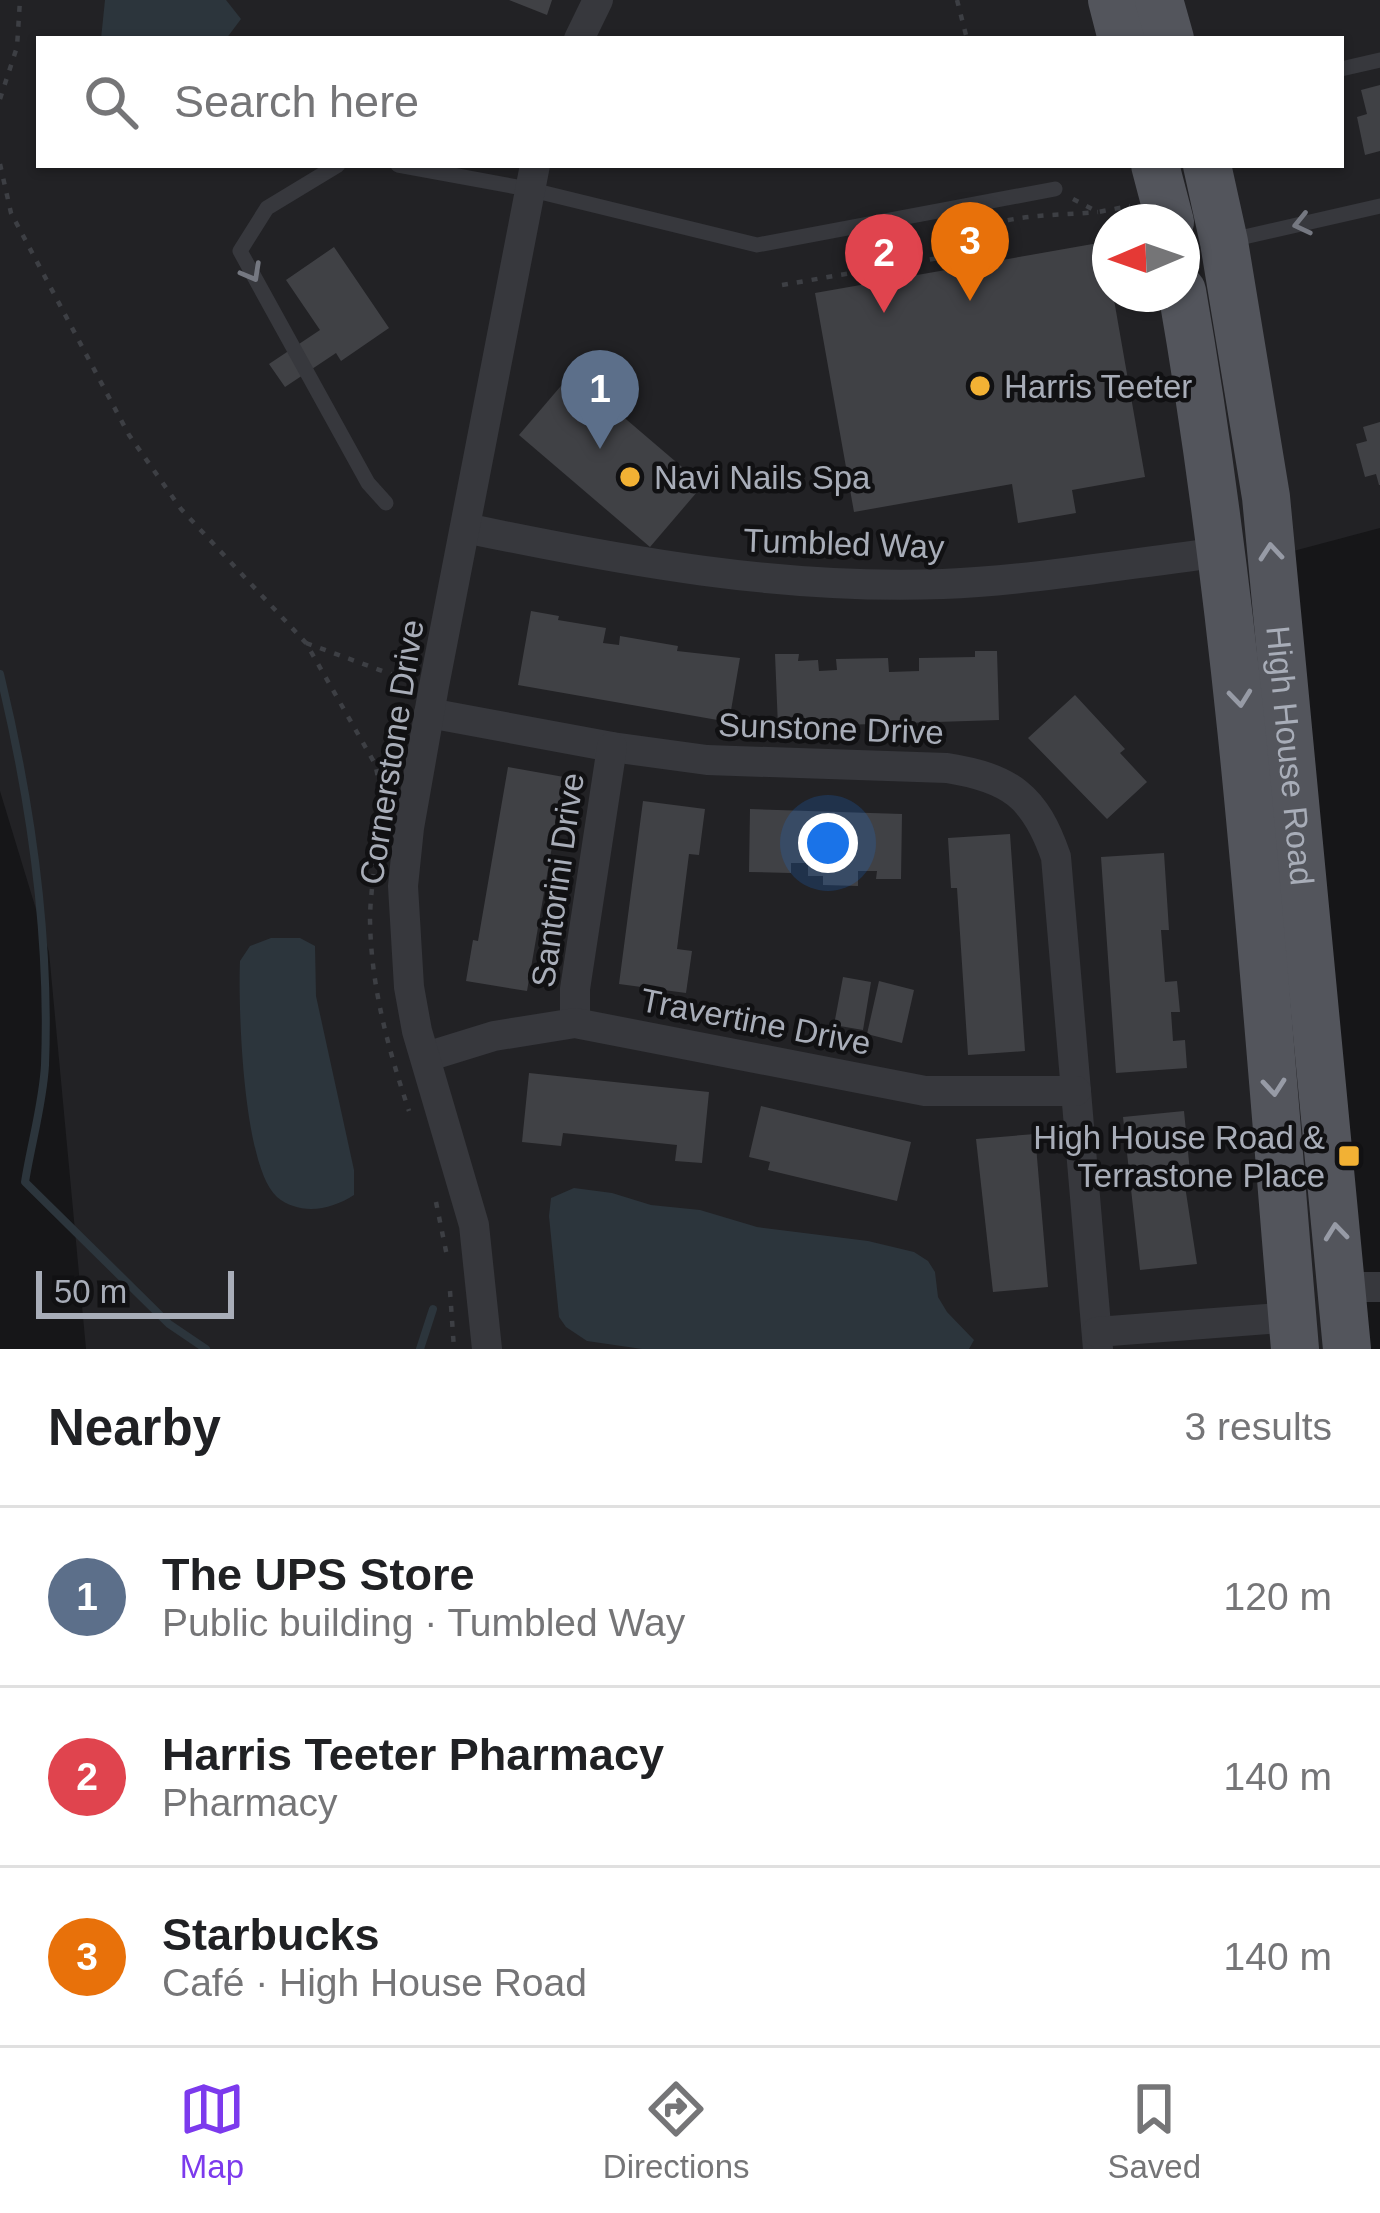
<!DOCTYPE html>
<meta charset="utf-8">
<style>
:root{--surface:#fff;--page:#f2f2f2;--text:#202124;--muted:#757577;--line:#e0e0e0;--accent:#7c3aed}
body{margin:0;font-family:Helvetica,sans-serif;background:var(--page);color:var(--text)}
.compass{position:absolute;left:1092px;top:204px;width:108px;height:108px;border-radius:50%;background:var(--surface);box-shadow:0 3px 9px #0004;rotate:268deg}
.scale{position:absolute;left:36px;bottom:30px;width:198px;box-sizing:border-box;padding-left:12px;border:6px solid #a8adb8;border-top:0;font-size:33px;line-height:42px;white-space:nowrap;color:#a8adb8;-webkit-text-stroke:9px #111113;paint-order:stroke}
.you{position:absolute;left:828px;top:843px;width:42px;height:42px;margin:-30px;border:9px solid #fff;border-radius:50%;background:#1a73e8;box-shadow:0 0 0 18px #1a73e833}
.badge{display:grid;place-items:center;width:78px;height:78px;border-radius:50%;background:var(--accent);color:#fff;font-size:39px;font-weight:700}
.pin{position:absolute;translate:-50% -99px;filter:drop-shadow(0 3px 6px #0008)}
.pin::after{content:'';position:absolute;top:63px;width:42px;height:36px;background:inherit;clip-path:polygon(0 0,100% 0,50% 100%)}
.list{margin:0;padding:0;list-style:none}
h2{display:flex;justify-content:space-between;align-items:center;height:156px;margin:0;padding:0 48px;font-size:51px}
h2 small{font-size:39px;font-weight:400;color:var(--muted)}
.list li{display:grid;grid-template-columns:78px 1fr auto;gap:36px;align-items:center;box-sizing:border-box;height:180px;padding:0 48px;border-top:3px solid var(--line)}
.list b{display:block;font-size:45px;white-space:nowrap}
.list p{margin:0;font-size:39px;white-space:nowrap;color:var(--muted)}
.list em{font-size:39px;font-style:normal;color:var(--muted)}
.icon{flex:none;width:66px;height:66px;fill:none;stroke:currentColor;stroke-width:2;stroke-linecap:round;stroke-linejoin:round}
.map{position:relative;flex:none;width:1380px;height:1349px;overflow:hidden}
.search{position:absolute;background:var(--surface);box-shadow:0 3px 9px #0004;left:36px;right:36px;top:36px;height:132px;display:flex;align-items:center;gap:30px;box-sizing:border-box;padding:0 42px;border-radius:0px;color:var(--muted);font-size:45px}
.sheet{height:696px;background:var(--surface)}
nav{display:flex;justify-content:space-around;align-items:center;box-sizing:border-box;height:168px;border-top:3px solid var(--line);background:var(--surface);font-size:33px;color:var(--muted)}
nav a{display:grid;justify-items:center;gap:6px}
nav .on{color:var(--accent)}
.map>svg:first-child{display:block}
.built{fill:#222225;fill-rule:evenodd}
.water{fill:#2c353c}
.lines{fill:none;stroke-linecap:round;stroke-linejoin:round}
.stream{stroke:#2c353c;stroke-width:8}
.building{fill:#404145}
.path{stroke:#3d3f44;stroke-width:4.5;stroke-dasharray:6 9;stroke-linecap:butt}
.service{stroke:#37383d;stroke-width:15}
.minor{stroke:#37383d;stroke-width:30}
.primary{stroke:#53555c;stroke-width:48}
.oneway{stroke:#757881}
.oneway2{stroke:#979ba6}
.poi-dot{fill:#f2b134;stroke:#111113;stroke-width:4.5}
.labels{text-anchor:middle;stroke-width:9;stroke-linejoin:round;paint-order:stroke}
.poi-label{font-size:33px;fill:#a8adb8;stroke:#111113;text-anchor:start}
.street-label{font-size:33px;fill:#a8adb8;stroke:#111113}
</style>
<div class="map">
<svg width="1380" height="1349" viewBox="0 0 1380 1349">
<rect width="100%" height="100%" fill="#161618"/>
<path class="built" d="M0,0H1380V528L1260,560L1333,1349H86L49,952L0,791ZM39,39H1341V165H39ZM1110,222H1182V294H1110Z"/>
<g class="water">
<polygon points="105,0 226,0 241,19 226,39 101,39"/>
<path d="M271,938H300L315,946L316,996L354,1170V1195C331,1210 300,1216 277,1197C243,1167 238,1008 240,961L250,946Z"/>
<polygon points="574,1188 612,1193 651,1205 700,1210 757,1227 868,1241 914,1252 928,1261 935,1272 938,1297 947,1312 974,1340 969,1349 642,1349 587,1341 566,1327 559,1317 549,1216 551,1198"/>
</g>
<g class="lines">
<g class="stream">
<path d="M0,674C31,802 50,933 45,1065C43,1103 31,1144 25,1182L169,1324L206,1349"/>
<polyline points="420,1349 433,1309"/>
</g>
</g>
<g class="building">
<polygon points="509,0 552,0 547,15"/>
<polygon points="1380,85 1380,151 1365,155 1357,117 1367,114 1361,90"/>
<polygon points="1104,242 1110,294 1113,294 1145,477 1072,490 1076,513 1018,523 1012,484 854,512 815,293"/>
<polygon points="334,247 389,328 341,361 336,353 285,387 269,364 320,330 286,280"/>
<polygon points="572,373 703,485 650,547 519,435"/>
<polygon points="1380,422 1380,485 1379,485 1376,474 1365,477 1356,444 1367,441 1363,427"/>
<polygon points="531,611 559,616 558,620 606,628 603,643 619,645 620,636 678,646 677,651 740,658 729,722 518,685"/>
<polygon points="975,651 997,651 999,720 778,727 775,654 799,654 798,661 818,660 819,671 837,670 836,659 888,658 889,672 919,671 919,658 975,657"/>
<polygon points="1075,695 1125,749 1120,753 1147,782 1107,819 1028,738"/>
<polygon points="508,767 564,777 527,991 466,981 473,940 478,941"/>
<polygon points="643,801 705,809 699,855 689,854 677,949 692,951 686,993 619,984"/>
<polygon points="750,809 902,814 901,879 876,879 877,871 858,871 858,886 823,885 823,876 808,876 808,863 791,863 791,873 749,872"/>
<polygon points="1010,834 1025,1051 968,1055 957,888 951,888 948,838"/>
<polygon points="1164,853 1169,930 1161,930 1165,982 1177,981 1180,1012 1171,1012 1173,1041 1185,1040 1187,1068 1116,1073 1101,857"/>
<polygon points="843,977 871,982 863,1030 834,1025"/>
<polygon points="879,981 914,990 902,1043 867,1034"/>
<polygon points="529,1073 709,1092 702,1163 675,1161 677,1145 563,1133 561,1146 522,1142"/>
<polygon points="761,1106 911,1142 897,1201 768,1170 770,1162 749,1157"/>
<polygon points="1184,1111 1190,1172 1183,1173 1197,1264 1140,1270 1123,1117"/>
<polygon points="1035,1134 1048,1287 993,1292 976,1139"/>
</g>
<g class="lines">
<g class="path">
<polyline points="957,0 967,39"/>
<polyline points="0,99 17,47 20,0"/>
<path d="M0,164L11,213L129,435L181,509L306,643L374,762C388,798 370,877 370,920C371,987 388,1048 409,1111"/>
<polyline points="1073,199 1098,212 1130,206"/>
<path d="M782,285L944,257C975,211 1047,217 1098,212"/>
<polyline points="306,643 407,680"/>
<polyline points="436,1202 447,1256"/>
<polyline points="450,1291 454,1349"/>
</g>
<g class="service">
<polyline points="1341,69 1380,60"/>
<polyline points="338,165 267,208 240,251 368,483 386,503"/>
<polyline points="398,165 528,189 757,245 1055,189"/>
<polyline points="1231,240 1380,206"/>
</g>
<g class="minor">
<polyline points="579,39 598,0"/>
<path d="M465,528C623,561 780,590 943,584C1037,580 1130,563 1224,552"/>
<path d="M429,713L612,747L707,760L947,768C1010,778 1035,796 1056,857L1098,1349"/>
<polyline points="575,1023 575,989 612,747"/>
<polyline points="426,1057 494,1036 575,1023 925,1091 1076,1091"/>
<polyline points="1341,1287 1380,1287"/>
<polyline points="1097,1332 1293,1317"/>
<polyline points="487,1349 474,1225 417,1031 409,987 403,886 409,828 434,686 535,165"/>
</g>
<g class="primary">
<polyline points="1112,0 1122,39"/>
<polyline points="1159,0 1170,39"/>
<polyline points="1155,165 1170,222"/>
<path id="s1" d="M1207,165L1224,242L1266,497L1347,1349"/>
<path d="M1182,291C1243,641 1265,995 1295,1349"/>
</g>
</g>
<defs><path id="oneway-chevron" d="M-2-3.5L2.5 0L-2 3.5" fill="none" stroke-width="1.6" stroke-linecap="round" stroke-linejoin="round" transform="scale(3)"/></defs>
<g class="oneway">
<use href="#oneway-chevron" transform="translate(1302 224) rotate(167)"/>
<use href="#oneway-chevron" transform="translate(252 273) rotate(61)"/>
</g>
<g class="oneway2">
<use href="#oneway-chevron" transform="translate(1271 552) rotate(-95)"/>
<use href="#oneway-chevron" transform="translate(1240 698) rotate(84)"/>
<use href="#oneway-chevron" transform="translate(1274 1087) rotate(85)"/>
<use href="#oneway-chevron" transform="translate(1336 1232) rotate(-96)"/>
</g>
<g class="poi-dot">
<circle cx="980" cy="386" r="12"/>
<circle cx="630" cy="477" r="12"/>
<rect x="1337" y="1144" width="24" height="24" rx="6"/>
</g>
<g class="labels">
<g class="poi-label">
<text x="1004" y="398">Harris Teeter</text>
<text x="654" y="489">Navi Nails Spa</text>
<text x="1325" y="1149" text-anchor="end">High House Road &amp;<tspan x="1325" dy="38">Terrastone Place</tspan></text>
</g>
<g class="street-label">
<text transform="translate(844 543) rotate(2)" y="12">Tumbled Way</text>
<text transform="translate(831 728) rotate(2)" y="12">Sunstone Drive</text>
<text transform="translate(391 752) rotate(-81)" y="12">Cornerstone Drive</text>
<text dy="12" stroke="none"><textPath href="#s1" startOffset="597">High House Road</textPath></text>
<text transform="translate(557 880) rotate(-82)" y="12">Santorini Drive</text>
<text transform="translate(756 1021) rotate(11)" y="12">Travertine Drive</text>
</g>
</g>
</svg>
<svg class="compass" viewBox="-18 -18 36 36"><path d="M0-13l5 13h-10z" fill="#e53935"/><path d="M0 13l5-13h-10z" fill="#757577"/></svg>
<div class="scale">50 m</div>
<div class="you"></div>
<div class="pin badge" style="left:600px;top:449px;background:#5c6f8a">1</div>
<div class="pin badge" style="left:884px;top:313px;background:#e0444e">2</div>
<div class="pin badge" style="left:970px;top:301px;background:#e8710a">3</div>
<div class="search"><svg class="icon" aria-label="search" viewBox="0 0 24 24"><circle cx="10" cy="10" r="6"/><path d="M15 15l6 6"/></svg>Search here</div>
</div>
<section class="sheet">
<h2>Nearby<small>3 results</small></h2>
<ul class="list">
<li><span class="badge" style="background:#5c6f8a">1</span><div><b>The UPS Store</b><p>Public building · Tumbled Way</p></div><em>120 m</em></li>
<li><span class="badge" style="background:#e0444e">2</span><div><b>Harris Teeter Pharmacy</b><p>Pharmacy</p></div><em>140 m</em></li>
<li><span class="badge" style="background:#e8710a">3</span><div><b>Starbucks</b><p>Café · High House Road</p></div><em>140 m</em></li>
</ul>
</section>
<nav>
<a class="on"><svg class="icon" aria-label="map" viewBox="0 0 24 24"><path d="M3 6l6-2 6 2 6-2v14l-6 2-6-2-6 2zM9 4v14M15 6v14"/></svg>Map</a>
<a><svg class="icon" aria-label="directions" viewBox="0 0 24 24"><path d="M12 3l9 9-9 9-9-9zM9 14v-3h6M13 9l2 2-2 2"/></svg>Directions</a>
<a><svg class="icon" aria-label="saved" viewBox="0 0 24 24"><path d="M7 4h10v16l-5-4-5 4z"/></svg>Saved</a>
</nav>
